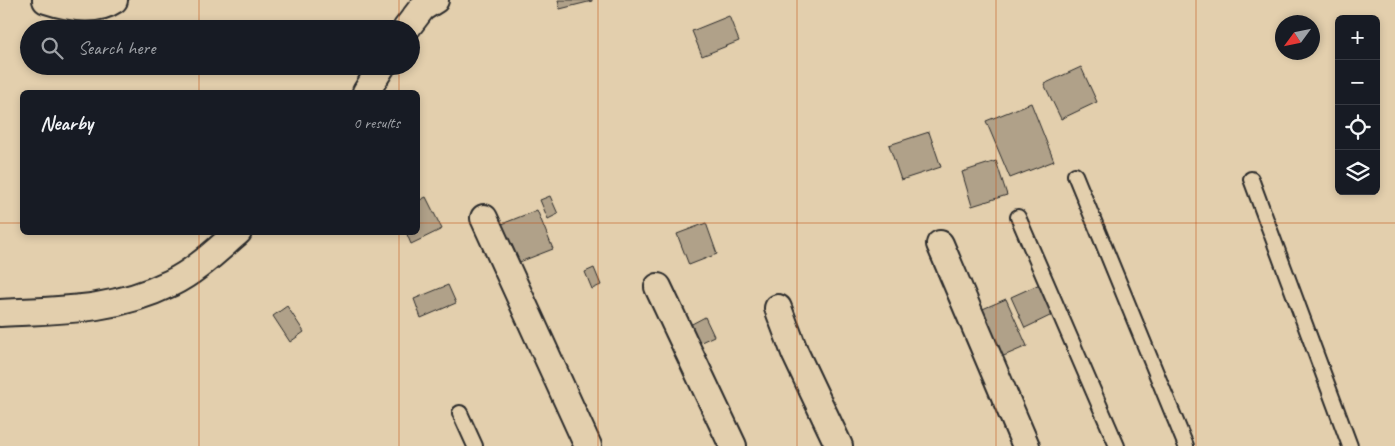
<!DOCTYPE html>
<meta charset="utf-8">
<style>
:root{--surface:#171b24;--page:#242831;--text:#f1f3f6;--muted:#9ea1a6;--line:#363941}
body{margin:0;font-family:Caveat,sans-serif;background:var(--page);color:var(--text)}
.controls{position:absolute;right:15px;top:15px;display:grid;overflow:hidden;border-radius:8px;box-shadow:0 2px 8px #0003}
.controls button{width:45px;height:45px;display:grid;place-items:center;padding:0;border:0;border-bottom:1px solid var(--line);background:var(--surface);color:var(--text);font:25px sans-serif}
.compass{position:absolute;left:1275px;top:15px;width:45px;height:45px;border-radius:50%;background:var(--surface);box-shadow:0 2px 8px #0003;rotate:237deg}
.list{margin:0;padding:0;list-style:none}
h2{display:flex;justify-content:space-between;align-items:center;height:65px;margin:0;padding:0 20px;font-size:21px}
h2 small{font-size:16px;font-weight:400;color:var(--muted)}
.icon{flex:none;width:28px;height:28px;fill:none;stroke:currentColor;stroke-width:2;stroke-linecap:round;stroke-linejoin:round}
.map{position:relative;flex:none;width:1395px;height:446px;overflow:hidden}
.search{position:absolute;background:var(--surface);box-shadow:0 2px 8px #0003;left:20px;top:20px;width:400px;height:55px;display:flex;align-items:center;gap:12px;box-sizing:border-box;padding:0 18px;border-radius:28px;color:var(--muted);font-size:19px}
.panel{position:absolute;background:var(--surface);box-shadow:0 2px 8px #0003;left:20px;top:90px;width:400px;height:145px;border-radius:8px}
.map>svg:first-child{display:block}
.building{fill:#b0a189;stroke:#2b2b2b}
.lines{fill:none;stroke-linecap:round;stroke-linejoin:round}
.service-casing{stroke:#2b2b2b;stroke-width:18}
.minor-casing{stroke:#2b2b2b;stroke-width:30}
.service{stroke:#e3cfad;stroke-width:14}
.minor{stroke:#e3cfad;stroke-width:26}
.grid{fill:none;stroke:#c25012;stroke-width:1;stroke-opacity:0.55}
</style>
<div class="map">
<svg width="1395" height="446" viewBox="0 0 1395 446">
<rect width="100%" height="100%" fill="#e3cfad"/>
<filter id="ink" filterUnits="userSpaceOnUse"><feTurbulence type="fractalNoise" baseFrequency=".02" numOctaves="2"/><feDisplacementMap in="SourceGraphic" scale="10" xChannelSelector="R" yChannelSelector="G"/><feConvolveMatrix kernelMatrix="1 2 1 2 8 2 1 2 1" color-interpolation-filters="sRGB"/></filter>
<g filter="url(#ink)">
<g class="building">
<polygon points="558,0 592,0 592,1 560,9"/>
<polygon points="729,16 739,41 702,56 692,31"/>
<polygon points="1081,67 1097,102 1061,119 1044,84"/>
<polygon points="1031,103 1054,161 1010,178 986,121"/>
<polygon points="929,132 941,167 901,180 889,145"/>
<polygon points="996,161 1007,195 972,206 962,172"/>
<polygon points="550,196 558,214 548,219 540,200"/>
<polygon points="426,197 442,229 411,244 406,232 418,232 418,201"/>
<polygon points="537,210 553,249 517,263 502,224"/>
<polygon points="706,223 717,254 689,265 677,234"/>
<polygon points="594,268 601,285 592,289 585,272"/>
<polygon points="1042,283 1056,313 1025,328 1011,297"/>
<polygon points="448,285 456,303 421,318 414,299"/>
<polygon points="1006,299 1027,346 999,358 978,311"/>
<polygon points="287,306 304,332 290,342 273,316"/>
<polygon points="705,317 714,336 699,343 690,325"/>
</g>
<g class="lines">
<defs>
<g id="service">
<polyline points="1075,175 1186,446"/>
<polyline points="1251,179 1350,446"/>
<polyline points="1018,217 1117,446"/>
<polyline points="460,413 475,446"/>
</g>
<g id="minor">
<path d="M46,0C67,7 95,13 114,0"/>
<polyline points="406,29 422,8 435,0"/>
<polyline points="366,92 382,66"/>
<polyline points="484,218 588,446"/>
<polyline points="940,244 1026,446"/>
<polyline points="658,287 733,446"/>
<polyline points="778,308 795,353 839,446"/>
<path d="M0,313C62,310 114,311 171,283C196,271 217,250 238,232"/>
</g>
</defs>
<use href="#service" class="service-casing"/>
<use href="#minor" class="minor-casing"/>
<use href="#service" class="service"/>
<use href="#minor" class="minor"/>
</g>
</g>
<path class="grid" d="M199,0V29M399,0V29M598,0V446M797,0V446M996,0V446M1196,0V446M199,66V92M399,66V92M0,223H22M418,223H1395M199,232V446M399,232V446"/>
</svg>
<div class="controls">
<button>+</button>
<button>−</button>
<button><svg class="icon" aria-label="locate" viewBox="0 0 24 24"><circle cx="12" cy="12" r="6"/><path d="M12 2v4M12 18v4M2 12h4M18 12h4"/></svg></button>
<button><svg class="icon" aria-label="layers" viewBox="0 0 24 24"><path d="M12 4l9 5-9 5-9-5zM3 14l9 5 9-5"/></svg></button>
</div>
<svg class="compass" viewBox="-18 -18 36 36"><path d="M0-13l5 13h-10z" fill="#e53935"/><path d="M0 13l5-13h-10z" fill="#9ea1a6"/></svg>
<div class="search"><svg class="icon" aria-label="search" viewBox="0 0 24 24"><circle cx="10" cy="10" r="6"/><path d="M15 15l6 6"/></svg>Search here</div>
<section class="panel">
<h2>Nearby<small>0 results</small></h2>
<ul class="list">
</ul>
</section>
</div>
